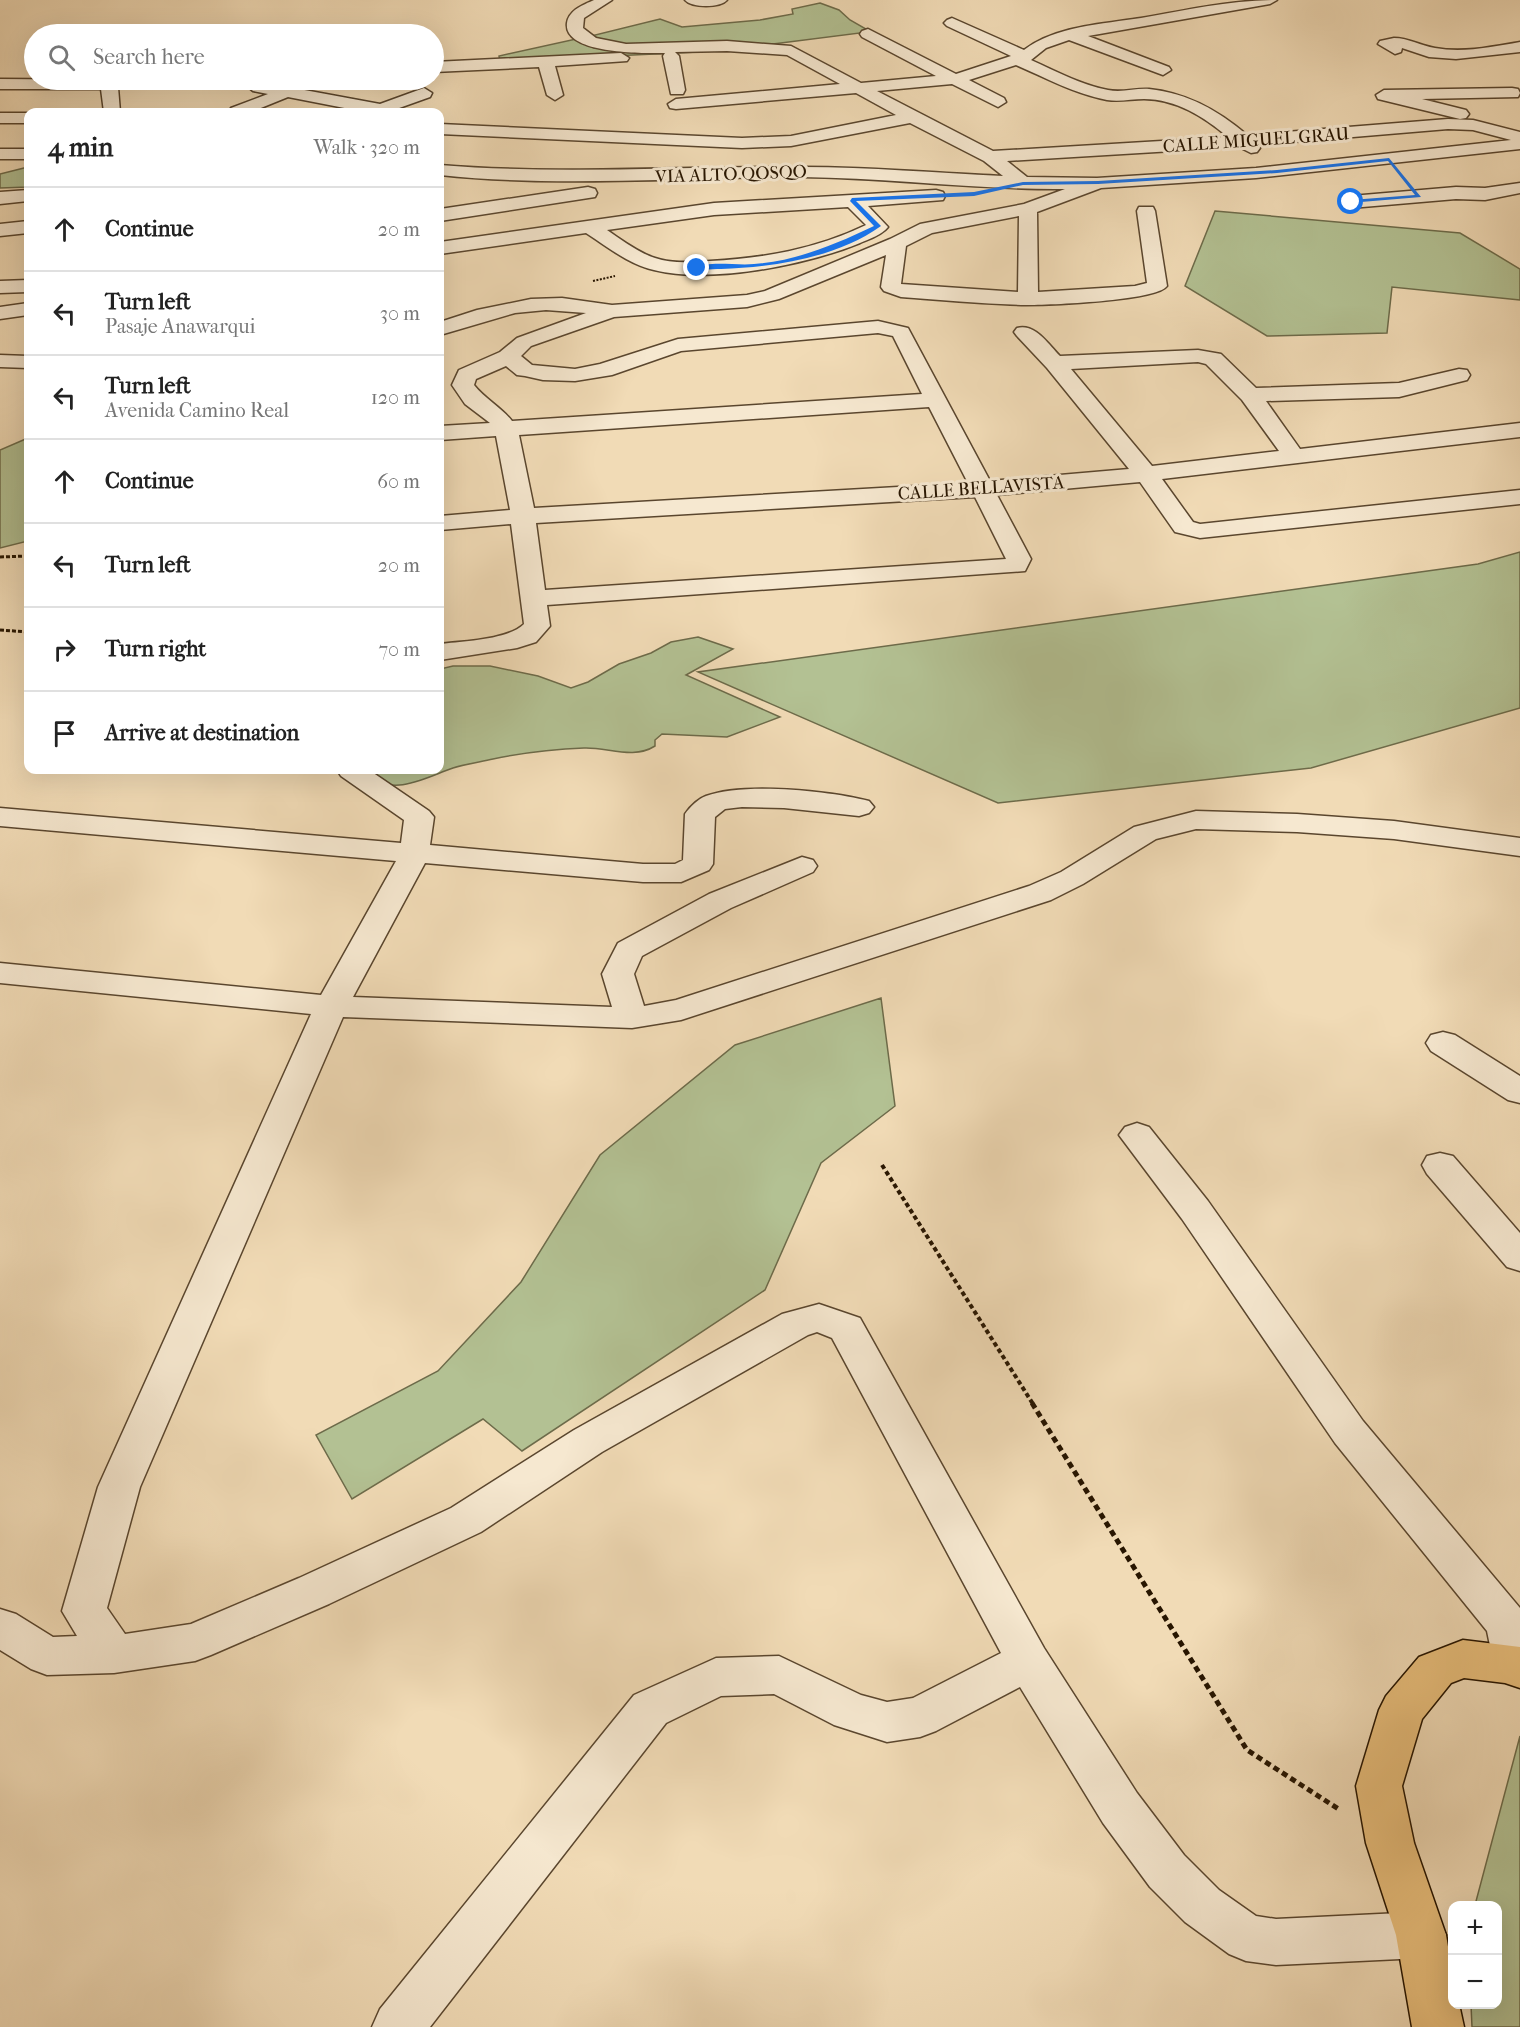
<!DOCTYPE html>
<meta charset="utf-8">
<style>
:root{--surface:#fff;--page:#f2f2f2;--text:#222;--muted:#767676;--line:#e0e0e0}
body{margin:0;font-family:"IM FELL French Canon",serif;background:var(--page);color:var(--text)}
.controls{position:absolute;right:18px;bottom:18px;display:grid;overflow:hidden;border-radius:12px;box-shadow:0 6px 24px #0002}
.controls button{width:54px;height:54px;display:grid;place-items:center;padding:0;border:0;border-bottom:2px solid var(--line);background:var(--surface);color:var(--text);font:30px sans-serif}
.stop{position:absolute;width:18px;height:18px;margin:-14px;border:4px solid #1a73e8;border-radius:50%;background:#fff}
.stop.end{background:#1a73e8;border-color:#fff;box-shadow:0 2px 6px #0008}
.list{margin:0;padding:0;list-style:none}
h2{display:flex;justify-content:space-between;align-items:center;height:78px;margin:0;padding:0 24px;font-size:26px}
h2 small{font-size:20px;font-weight:400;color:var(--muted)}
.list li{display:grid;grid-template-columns:39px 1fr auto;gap:18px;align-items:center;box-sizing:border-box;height:84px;padding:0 24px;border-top:2px solid var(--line)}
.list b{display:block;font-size:22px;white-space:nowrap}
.list p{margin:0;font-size:20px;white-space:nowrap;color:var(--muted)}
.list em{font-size:20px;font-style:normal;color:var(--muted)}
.icon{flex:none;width:33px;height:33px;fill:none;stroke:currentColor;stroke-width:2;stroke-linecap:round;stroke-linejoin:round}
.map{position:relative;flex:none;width:1520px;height:2027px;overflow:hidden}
.search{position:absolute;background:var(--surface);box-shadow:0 6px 24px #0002;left:24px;top:24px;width:420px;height:66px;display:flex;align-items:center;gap:15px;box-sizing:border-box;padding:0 21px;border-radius:33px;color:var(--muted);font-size:22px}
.panel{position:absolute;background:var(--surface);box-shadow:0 6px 24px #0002;left:24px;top:108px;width:420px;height:666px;border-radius:12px}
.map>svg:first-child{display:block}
.green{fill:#b3c193;stroke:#6d6b4a;stroke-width:1.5}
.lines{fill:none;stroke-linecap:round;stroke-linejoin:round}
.minor-casing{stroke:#5a462e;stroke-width:3}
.major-casing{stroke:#271500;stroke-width:3}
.path-far3{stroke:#271500;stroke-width:2;stroke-dasharray:2 1.5;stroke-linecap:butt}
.path-far2{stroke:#271500;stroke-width:3;stroke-dasharray:4 2;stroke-linecap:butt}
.path-far1{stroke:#271500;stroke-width:4;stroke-dasharray:4.5 3;stroke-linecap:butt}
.path{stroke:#271500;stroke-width:5;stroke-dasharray:6 4;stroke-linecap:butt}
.minor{fill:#f6e8d0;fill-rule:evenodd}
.major{fill:#e8be7b;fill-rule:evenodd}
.route{fill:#1a73e8}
.labels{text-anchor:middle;stroke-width:6;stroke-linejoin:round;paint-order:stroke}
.far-street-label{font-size:18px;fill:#271500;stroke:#f6e8d0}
</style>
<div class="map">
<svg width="1520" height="2027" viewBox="0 0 1520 2027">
<rect width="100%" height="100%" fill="#f1dbb6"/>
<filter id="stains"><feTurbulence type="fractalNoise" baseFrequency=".00333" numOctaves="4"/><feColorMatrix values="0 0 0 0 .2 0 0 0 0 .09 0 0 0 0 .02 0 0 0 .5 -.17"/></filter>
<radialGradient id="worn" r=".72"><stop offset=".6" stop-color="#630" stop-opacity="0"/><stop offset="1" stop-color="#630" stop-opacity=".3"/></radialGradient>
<g class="green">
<polygon points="820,3 839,10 850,20 866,29 868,32 765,45 628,47 591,36 660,19 682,27 760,20 793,14 792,9"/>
<polygon points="576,39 594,48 698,52 500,61 499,56"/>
<polygon points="28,167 28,187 0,188 0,174"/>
<polygon points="1215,211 1460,233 1520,269 1520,300 1392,287 1387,333 1267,336 1185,286"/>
<polygon points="28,438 28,541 0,548 0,450"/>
<polygon points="1520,552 1520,708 1311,768 998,803 698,672 1478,564"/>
<path d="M698,637L733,649L686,675L780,717L727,737L662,734L655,740V746C633,760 608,747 584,748C554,749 522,753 493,759C480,762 465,764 453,768C424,778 389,800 365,770H440V669L453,666H490L538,676L571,688L588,682L619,664L651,653L671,642Z"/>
<polygon points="881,998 895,1106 821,1163 765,1290 522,1451 483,1419 352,1499 316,1435 438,1371 521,1282 600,1155 735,1045"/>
<polygon points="1520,1736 1520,2027 1472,2027 1471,2005 1498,2004 1498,1906 1475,1905"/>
</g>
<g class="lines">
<defs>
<g id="minor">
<path d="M594,0H612L584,18L583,28L596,38L626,44L727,41L791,46L861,83L936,76L862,37L860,34L862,31L868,29L956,74L1011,56L947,26L944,23L947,20L952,18L1024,50C1055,26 1103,24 1141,18C1187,10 1231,0 1277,0L1270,4L1088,36L1169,67L1171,70L1163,75L1069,40L1046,48L1031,60C1056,71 1081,85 1108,90C1122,93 1135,88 1149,89C1188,93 1219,111 1247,135L1448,119L1473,120L1520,132V149L1256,178L1101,188L1037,212L1038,292L1135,286L1147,283L1137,211L1139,207H1153L1155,211L1167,286C1157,301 1048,305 1026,305C985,304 943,300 901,297L884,291L881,287L886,255L779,299L747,307L614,317L531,346L521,356L532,365L575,369L600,364L678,339L878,321L908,328L990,481L1129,469L1047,368L1017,336L1014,332L1017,328C1035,323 1048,344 1060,356L1198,350L1221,354L1256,388L1399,383L1459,369L1467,370L1470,375L1467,380L1399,397L1266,401L1300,449L1520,423V437L1162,479L1193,522L1200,524L1520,490V504L1200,538L1175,532L1140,482L997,495L1031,559L1025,571L547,605L550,626L536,642L517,648L440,660V644C462,641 508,640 524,624L511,524L440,530V516L510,510L496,436L440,440V426L490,423L465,404L452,385L459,370L500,352L517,338L586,313L546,310L515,313L440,335V322L477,310L531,299L562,298L612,305L747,295L765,291L890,239L920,224L1024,204L1065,189C978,190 890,178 802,177C681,177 560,188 440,175V165C561,175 682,166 803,167C870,167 936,173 1003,176L984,161L910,123L791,146L742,148L440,134V124L742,138L791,136L896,115L856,93L676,109L670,108L668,104L676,99L840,84L787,55L727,51L675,52L679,56L685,90L683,94H671L663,56L665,53C647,53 563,55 567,23C569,10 583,5 594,0ZM1016,65C1046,78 1075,94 1107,100C1120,102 1132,99 1144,99C1176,99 1204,117 1228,137L993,151L877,91L952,84L998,107L1006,102L1004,98L969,80ZM1448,129L1473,130L1511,140L1256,168L1097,178L1027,177L1007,161L1239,147L1251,153L1257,152L1260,148L1258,145ZM1019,216L1018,292L901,284L906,246L932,233ZM878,333L893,336L922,394L512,421C501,407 485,399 474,385L476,379L506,366L517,375L525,376L543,380L575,381L612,375L681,351ZM1198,362L1206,364L1242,400L1279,451L1152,466L1071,369ZM929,407L968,483L534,508L519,435ZM975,497L1006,559L545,590L536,523Z"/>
<path d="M685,0H727C720,8 692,8 685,0Z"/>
<path d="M1394,38C1409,38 1421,46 1435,48C1463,53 1492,47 1520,42V52L1456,59L1429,57L1402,48L1401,52L1395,54L1378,44L1380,41Z"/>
<polygon points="621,53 629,58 627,61 555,66 563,95 555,100 547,95 539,67 434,72 434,62"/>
<polygon points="0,79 128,80 118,87 120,112 104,112 101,89 0,89"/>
<path d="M156,80H204C198,88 156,92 150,84Z"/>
<path d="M240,80C257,78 274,89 291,85L299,89L380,104L424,88L432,93L430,97L388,112H365L288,97L251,112H229L231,108L268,94L253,91Z"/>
<polygon points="1512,88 1518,89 1520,93 1518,97 1422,99 1466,110 1469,114 1466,118 1460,119 1378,99 1376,95 1384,90"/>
<rect x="0" y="113" width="28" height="10"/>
<rect x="0" y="149" width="28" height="10"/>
<polygon points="1520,183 1520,193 1485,200 1456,199 1351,208 1344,206 1342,202 1344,198 1351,196 1456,187 1485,188"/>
<polygon points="588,187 595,189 597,193 595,197 440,221 440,209"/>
<polygon points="28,190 28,201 0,204 0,192"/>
<path d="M936,190L943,192L945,196L943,200L868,206L888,227C882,235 869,239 860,243C806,265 711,284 654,270C628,264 608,247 586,233L440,254V242L714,203ZM848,207L866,225C816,249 765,258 710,261C692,262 672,264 655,258C637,252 622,240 607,230L714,215Z"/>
<polygon points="28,221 28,233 0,236 0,224"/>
<polygon points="28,280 28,292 0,293 0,281"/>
<polygon points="28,303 28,315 0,319 0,307"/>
<polygon points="0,355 28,356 28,368 0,367"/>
<path d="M337,770H369L429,811L434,817L430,845L643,864H675L683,860L685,814C690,807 698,799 706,796C744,782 830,791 869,801L874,807L869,813L859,816L784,808L742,807L725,809L715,817L713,864L709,870L681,882H643L425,863L353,997L612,1007L602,974L618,943L709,894L802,857L813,860L817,866L813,872L731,908L642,956L634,974L644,1006L676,1000L1029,886L1061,872L1134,827L1196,811L1297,814L1394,821L1520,838V856L1394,839L1297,832L1196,829L1156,839L1083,884L1051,900L681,1020L632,1028L343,1017L140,1487L107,1608L125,1634L191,1624L299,1578L451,1508L574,1430L782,1314L819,1304L860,1318L1044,1648L1137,1793L1184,1855L1219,1890L1256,1916L1276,1919L1421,1912L1438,1919L1446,1935L1438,1951L1421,1958L1276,1965L1246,1961L1229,1954L1185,1922L1150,1887L1103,1823L1020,1687L936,1731L920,1737L887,1742L834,1725L774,1694L721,1696L666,1723L430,2027H372L380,2009L634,1695L716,1658L779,1656L861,1695L887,1702L913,1698L1001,1653L832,1338L817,1332L808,1335L602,1452L481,1532L329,1604L211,1655L195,1661L114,1673L47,1675L31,1669L0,1650V1609L16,1614L53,1637L77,1636L62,1611L98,1487L311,1014L0,983V963L321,995L396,861L0,826V808L401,843L404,820L341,776Z"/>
<polygon points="1443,1032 1455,1035 1520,1076 1520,1103 1508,1100 1431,1051 1426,1043 1431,1035"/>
<polygon points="1137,1123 1149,1127 1208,1201 1363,1421 1520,1608 1520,1683 1516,1684 1500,1678 1494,1665 1487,1631 1335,1443 1182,1219 1119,1135 1125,1127"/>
<polygon points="1440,1153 1453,1156 1520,1233 1520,1271 1507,1267 1427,1174 1422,1165 1427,1156"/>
</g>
<polygon id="major" points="1463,1640 1520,1647 1520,1688 1505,1683 1464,1678 1451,1683 1422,1719 1402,1786 1414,1843 1446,1935 1452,1970 1452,2004 1459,2004 1464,2027 1412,2027 1396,1935 1366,1843 1356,1786 1379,1710 1386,1696 1419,1657"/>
</defs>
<use href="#minor" class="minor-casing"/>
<use href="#major" class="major-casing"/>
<polyline class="path-far3" points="593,281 615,276"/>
<g class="path-far2">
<polyline points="0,557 28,556"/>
<polyline points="0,630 28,632"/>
</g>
<polyline class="path-far1" points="882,1165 1033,1404"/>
<polyline class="path" points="1032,1403 1247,1750 1340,1810"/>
<use href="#minor" class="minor"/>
<use href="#major" class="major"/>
</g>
<path class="route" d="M1389,158L1421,197L1349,203L1351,200L1415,195L1388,161L1277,173L1098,184L1023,185L974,196L856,201L881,226C836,258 774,267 721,269C712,269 701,271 694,268C710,260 736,266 754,264C797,261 836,244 874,226L850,201L852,198L974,192L1023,182L1098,181L1277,170Z"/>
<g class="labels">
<g class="far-street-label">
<text transform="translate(1256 140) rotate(-4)" y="6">CALLE MIGUEL GRAU</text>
<text transform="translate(731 174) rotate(-2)" y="6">VIA ALTO QOSQO</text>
<text transform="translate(981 488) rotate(-4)" y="6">CALLE BELLAVISTA</text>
</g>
</g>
<rect width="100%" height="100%" filter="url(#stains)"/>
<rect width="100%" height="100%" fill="url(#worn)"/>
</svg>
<div class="controls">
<button>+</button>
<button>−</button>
</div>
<div class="stop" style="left:1351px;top:202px"></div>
<div class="stop end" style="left:697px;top:268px"></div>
<div class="search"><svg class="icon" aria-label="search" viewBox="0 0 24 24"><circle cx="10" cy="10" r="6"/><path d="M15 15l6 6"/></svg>Search here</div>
<section class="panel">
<h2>4 min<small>Walk · 320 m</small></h2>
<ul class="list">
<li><svg class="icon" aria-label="ahead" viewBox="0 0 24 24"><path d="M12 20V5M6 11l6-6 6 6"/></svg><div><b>Continue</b></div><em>20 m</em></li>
<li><svg class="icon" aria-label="left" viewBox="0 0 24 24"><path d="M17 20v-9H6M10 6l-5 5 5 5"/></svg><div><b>Turn left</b><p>Pasaje Anawarqui</p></div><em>30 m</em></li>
<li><svg class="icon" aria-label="left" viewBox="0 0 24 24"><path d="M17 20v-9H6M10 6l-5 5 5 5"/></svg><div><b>Turn left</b><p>Avenida Camino Real</p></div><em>120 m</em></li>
<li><svg class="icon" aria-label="ahead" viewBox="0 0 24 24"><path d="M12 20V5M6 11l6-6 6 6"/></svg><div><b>Continue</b></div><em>60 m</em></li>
<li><svg class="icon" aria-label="left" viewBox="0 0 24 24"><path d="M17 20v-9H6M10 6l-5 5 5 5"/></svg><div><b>Turn left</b></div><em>20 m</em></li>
<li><svg class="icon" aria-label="right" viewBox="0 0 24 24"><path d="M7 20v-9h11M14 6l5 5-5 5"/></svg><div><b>Turn right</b></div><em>70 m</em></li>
<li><svg class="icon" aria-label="arrive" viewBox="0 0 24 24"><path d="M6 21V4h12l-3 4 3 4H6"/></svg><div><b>Arrive at destination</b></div></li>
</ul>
</section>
</div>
